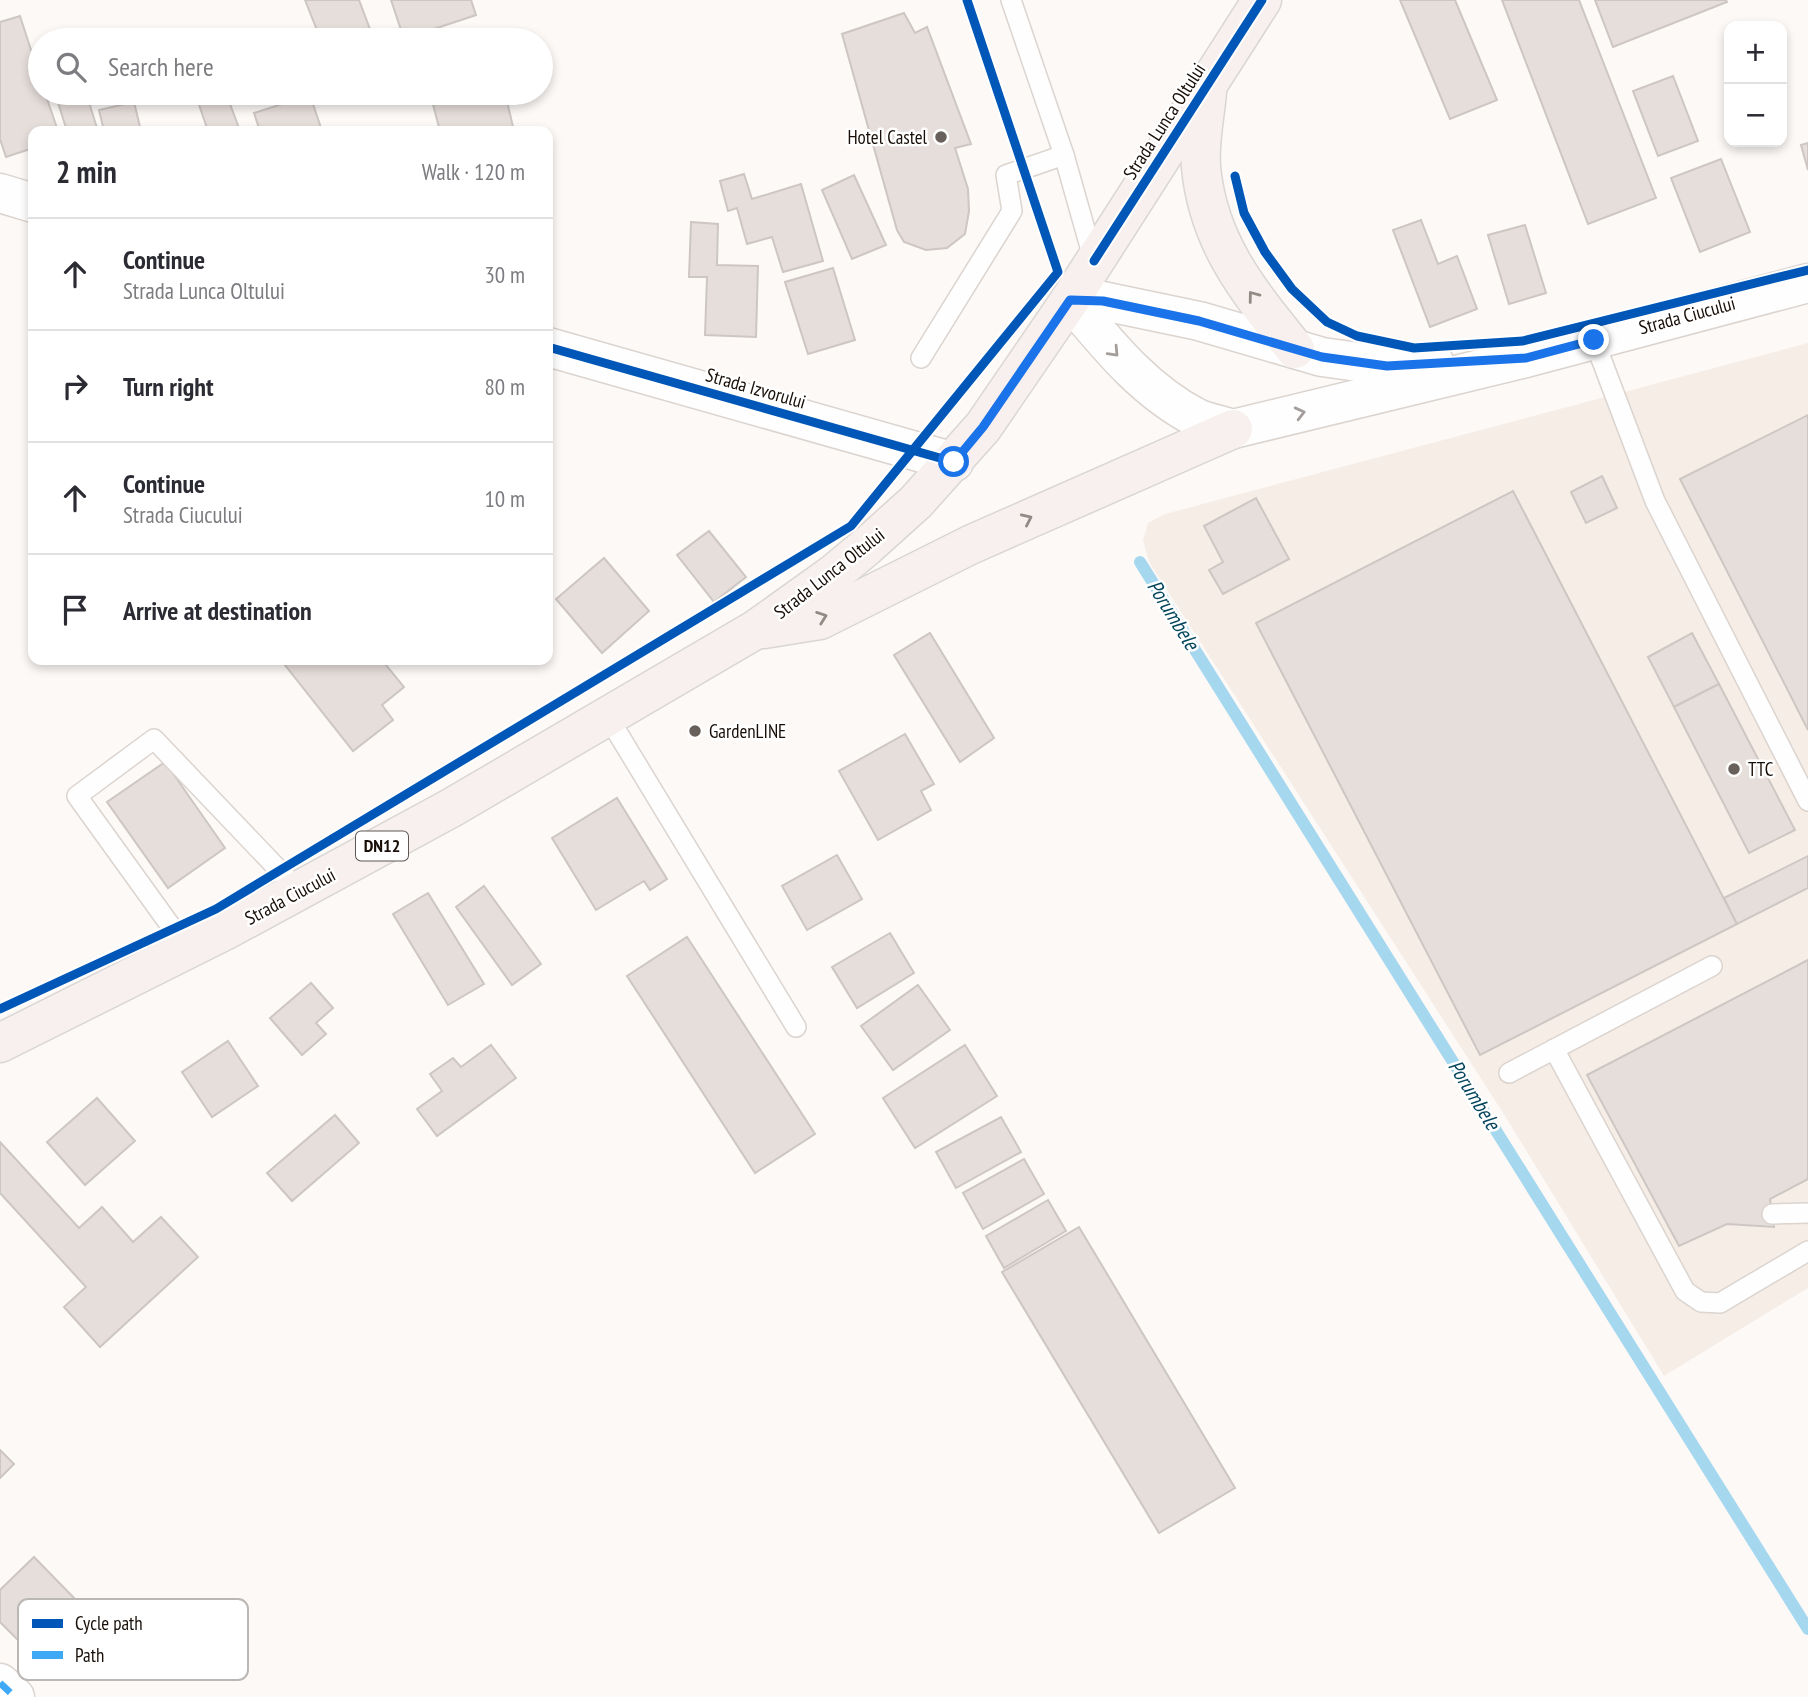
<!DOCTYPE html>
<meta charset="utf-8">
<style>
:root{--surface:#fff;--page:#f2f2f3;--text:#2b2b33;--muted:#7c7c81;--line:#e1e1e2}
body{margin:0;font-family:"PT Sans Narrow",sans-serif;background:var(--page);color:var(--text)}
.controls{position:absolute;right:21px;top:21px;display:grid;overflow:hidden;border-radius:14px;box-shadow:0 4px 10px #0003}
.controls button{width:63px;height:63px;display:grid;place-items:center;padding:0;border:0;border-bottom:2px solid var(--line);background:var(--surface);color:var(--text);font:35px sans-serif}
.stop{position:absolute;width:21px;height:21px;margin:-16px;border:5px solid #1a73e8;border-radius:50%;background:#fff}
.stop.end{background:#1a73e8;border-color:#fff;box-shadow:0 2px 7px #0008}
.list{margin:0;padding:0;list-style:none}
h2{display:flex;justify-content:space-between;align-items:center;height:91px;margin:0;padding:0 28px;font-size:30px}
h2 small{font-size:23px;font-weight:400;color:var(--muted)}
.list li{display:grid;grid-template-columns:46px 1fr auto;gap:21px;align-items:center;box-sizing:border-box;height:112px;padding:0 28px;border-top:2px solid var(--line)}
.list b{display:block;font-size:26px;white-space:nowrap}
.list p{margin:0;font-size:23px;white-space:nowrap;color:var(--muted)}
.list em{font-size:23px;font-style:normal;color:var(--muted)}
.icon{flex:none;width:38px;height:38px;fill:none;stroke:currentColor;stroke-width:2;stroke-linecap:round;stroke-linejoin:round}
.map{position:relative;flex:none;width:1808px;height:1697px;overflow:hidden}
.search{position:absolute;background:var(--surface);box-shadow:0 4px 10px #0003;left:28px;top:28px;width:525px;height:77px;display:flex;align-items:center;gap:18px;box-sizing:border-box;padding:0 24px;border-radius:38px;color:var(--muted);font-size:26px}
.panel{position:absolute;background:var(--surface);box-shadow:0 4px 10px #0003;left:28px;top:126px;width:525px;height:539px;border-radius:14px}
.map>svg:first-child{display:block}
.built{fill:#f6ede6}
.lines{fill:none;stroke-linecap:round;stroke-linejoin:round}
.stream{stroke:#a5d7ef;stroke-width:12}
.building{fill:#e6dedb;stroke:#cdc6c2;stroke-width:2}
.service-casing{stroke:#dbd4cf;stroke-width:22}
.minor-casing{stroke:#dbd4cf;stroke-width:41}
.secondary-casing{stroke:#dbd4cf;stroke-width:41}
.primary-casing{stroke:#d9d6d4;stroke-width:41}
.service{stroke:#fffefe;stroke-width:19}
.minor{stroke:#fffefe;stroke-width:38}
.secondary{stroke:#fffefe;stroke-width:38}
.primary{stroke:#f7f0ee;stroke-width:38}
.quiet{stroke:#3fa9f5;stroke-width:7;stroke-dasharray:14 7;stroke-linecap:butt}
.cycleway-casing{stroke:#fff;stroke-width:13}
.cycleway{stroke:#0057b8;stroke-width:9}
.oneway{stroke:#938a86}
.oneway2{stroke:#a39e9b}
.route{stroke:#1a73e8;stroke-width:9}
.poi-dot{fill:#68605b;stroke:#fff;stroke-width:2.5}
.labels{text-anchor:middle;stroke-width:5;stroke-linejoin:round;paint-order:stroke}
.shield{fill:#fff;stroke:#5d5651;stroke-width:2}
.shield-label{font-size:18px;font-weight:bold;fill:#180e07}
.street-label{font-size:19px;fill:#180e07;stroke:#fff}
.poi-label{font-size:19px;fill:#180e07;stroke:#fff;text-anchor:start}
.water-label{font-size:21px;font-style:italic;fill:#03455c;stroke:#fff}
.key{fill:#fff;stroke:#bab7b5;stroke-width:2}
.key-label{font-size:19px;fill:#180e07}
</style>
<div class="map">
<svg width="1808" height="1697" viewBox="0 0 1808 1697">
<rect width="100%" height="100%" fill="#fcf9f7"/>
<polygon class="built" points="1808,343 1808,1288 1664,1376 1505,1116 1149,562 1143,540 1148,523 1165,514"/>
<g class="lines">
<polyline class="stream" points="1140,562 1808,1629"/>
</g>
<g class="building">
<polygon points="305,0 359,0 374,40 321,40"/>
<polygon points="391,0 471,0 476,15 404,39"/>
<polygon points="1400,0 1455,0 1497,100 1450,119"/>
<polygon points="1502,0 1579,0 1656,198 1588,224"/>
<polygon points="1595,0 1726,0 1727,2 1613,47"/>
<polygon points="904,13 915,33 927,27 971,144 955,148 968,189 969,211 965,234 947,248 926,250 904,242 897,230 842,34"/>
<polygon points="20,16 40,78 40,93 45,93 58,131 33,131 33,148 6,157 0,139 0,22"/>
<polygon points="1673,76 1698,141 1658,156 1633,91"/>
<polygon points="55,93 86,93 98,131 67,131"/>
<polygon points="195,93 226,93 240,131 208,131"/>
<polygon points="430,93 505,93 514,131 440,131"/>
<polygon points="310,95 322,131 260,131 254,113"/>
<polygon points="134,102 141,131 104,131 99,110"/>
<polygon points="1808,143 1808,170 1801,145"/>
<polygon points="1721,159 1750,232 1700,252 1671,178"/>
<polygon points="744,174 752,199 801,184 823,261 783,272 772,237 747,244 737,208 728,211 720,181"/>
<polygon points="854,175 886,245 852,259 822,190"/>
<polygon points="1421,220 1438,264 1457,256 1477,309 1430,327 1393,230"/>
<polygon points="691,222 718,224 717,265 758,266 756,337 705,335 707,277 689,277"/>
<polygon points="1525,225 1546,293 1509,304 1488,235"/>
<polygon points="833,268 855,340 808,354 785,282"/>
<polygon points="1808,415 1808,730 1680,479"/>
<polygon points="1602,476 1617,508 1586,523 1571,492"/>
<polygon points="1513,491 1737,924 1480,1055 1256,623"/>
<polygon points="1256,498 1289,559 1223,594 1209,570 1223,562 1204,526"/>
<polygon points="709,531 746,577 714,602 677,555"/>
<polygon points="604,558 649,611 602,653 556,599"/>
<polygon points="930,633 994,738 960,762 894,655"/>
<polygon points="1692,633 1719,684 1674,707 1648,657"/>
<polygon points="281,660 382,660 404,687 382,705 393,720 353,751"/>
<polygon points="1719,684 1795,830 1749,853 1674,707"/>
<polygon points="905,734 934,784 921,791 931,810 878,840 839,771"/>
<polygon points="165,762 225,848 168,888 107,802"/>
<polygon points="617,798 667,879 650,890 644,881 596,910 552,838"/>
<polygon points="837,855 862,899 807,930 782,886"/>
<polygon points="1808,856 1808,888 1737,924 1724,898"/>
<polygon points="484,886 541,964 512,985 456,907"/>
<polygon points="428,893 484,984 448,1005 393,914"/>
<polygon points="890,933 914,973 857,1008 832,967"/>
<polygon points="687,937 815,1134 755,1173 627,976"/>
<polygon points="1808,960 1808,1179 1770,1199 1774,1227 1727,1224 1679,1246 1587,1075"/>
<polygon points="311,983 333,1008 316,1023 326,1034 302,1055 270,1018"/>
<polygon points="918,985 950,1030 893,1070 861,1026"/>
<polygon points="228,1041 258,1086 212,1117 182,1072"/>
<polygon points="491,1045 516,1078 437,1136 417,1109 442,1091 430,1074 453,1058 461,1067"/>
<polygon points="965,1045 997,1096 915,1148 883,1098"/>
<polygon points="97,1098 135,1141 85,1185 47,1142"/>
<polygon points="335,1115 359,1143 292,1201 267,1173"/>
<polygon points="1001,1117 1021,1152 956,1188 936,1152"/>
<polygon points="0,1142 79,1228 102,1207 133,1242 161,1217 198,1257 100,1347 64,1307 86,1287 0,1193"/>
<polygon points="1024,1159 1044,1194 983,1229 963,1193"/>
<polygon points="1048,1200 1066,1231 1004,1268 986,1236"/>
<polygon points="1079,1227 1235,1488 1159,1533 1002,1272"/>
<polygon points="0,1450 14,1464 0,1478"/>
<polygon points="34,1557 76,1600 26,1648 0,1622 0,1590"/>
</g>
<g class="lines">
<defs>
<g id="service">
<polyline points="1011,0 1064,155 1094,261"/>
<polyline points="1594,340 1655,501 1808,801"/>
<polyline points="921,358 1012,211 1006,175 1064,155"/>
<polyline points="608,717 796,1027"/>
<polyline points="188,950 77,796 154,739 299,891"/>
<polyline points="1554,1049 1685,1291 1701,1302 1720,1303 1808,1251"/>
<polyline points="1509,1073 1712,966"/>
<polyline points="1772,1214 1808,1213"/>
</g>
<g id="minor">
<polyline points="0,193 33,203"/>
<polyline points="548,347 954,462"/>
<polyline points="0,1683 15,1697"/>
</g>
<g id="secondary">
<path d="M1070,300C1107,344 1144,391 1197,418C1208,423 1222,425 1233,429L1526,358L1808,283"/>
<polyline points="1070,300 1103,301 1199,321 1322,357 1387,366 1434,362"/>
</g>
<g id="primary">
<path d="M1207,92C1205,116 1199,143 1201,167C1208,243 1249,292 1295,349"/>
<polyline points="764,629 820,620 970,545 1233,429"/>
<polyline points="0,1043 226,930 451,808 755,630 832,575 866,547 916,502 983,427 1070,300 1262,0"/>
</g>
</defs>
<use href="#service" class="service-casing"/>
<use href="#minor" class="minor-casing"/>
<use href="#secondary" class="secondary-casing"/>
<use href="#primary" class="primary-casing"/>
<use href="#service" class="service"/>
<use href="#minor" class="minor"/>
<use href="#secondary" class="secondary"/>
<use href="#primary" class="primary"/>
<polyline class="quiet" points="0,1683 15,1697"/>
<defs>
<g id="cycleway">
<polyline points="1235,176 1244,213 1265,252 1292,289 1327,322 1357,336 1414,348 1523,341 1808,270"/>
<polyline points="1094,261 1262,0"/>
<polyline points="548,347 954,462"/>
<polyline points="0,1009 216,909 851,526 1058,272 967,0"/>
</g>
</defs>
<use href="#cycleway" class="cycleway-casing"/>
<use href="#cycleway" class="cycleway"/>
</g>
<defs><path id="oneway-chevron" d="M-2-3.5L2.5 0L-2 3.5" fill="none" stroke-width="1.6" stroke-linecap="round" stroke-linejoin="round" transform="scale(1.75)"/></defs>
<g class="oneway">
<use href="#oneway-chevron" transform="translate(1253 296) rotate(-127)"/>
<use href="#oneway-chevron" transform="translate(1027 519) rotate(-25)"/>
<use href="#oneway-chevron" transform="translate(822 617) rotate(-20)"/>
</g>
<g class="oneway2">
<use href="#oneway-chevron" transform="translate(1114 352) rotate(47)"/>
<use href="#oneway-chevron" transform="translate(1300 413) rotate(-14)"/>
</g>
<g class="lines">
<polyline class="route" points="954,462 983,427 1070,300 1103,301 1199,321 1322,357 1387,366 1526,358 1594,340"/>
</g>
<g class="poi-dot">
<circle cx="941" cy="137" r="7"/>
<circle cx="695" cy="731" r="7"/>
<circle cx="1734" cy="769" r="7"/>
</g>
<g class="labels">
<rect class="shield" x="356" y="831.5" width="52" height="29" rx="5"/>
<g class="shield-label">
<text x="382" y="852">DN12</text>
</g>
<g class="street-label">
<text transform="translate(1164 121) rotate(-57)" y="7">Strada Lunca Oltului</text>
<text transform="translate(1687 315) rotate(-15)" y="7">Strada Ciucului</text>
<text transform="translate(756 388) rotate(16)" y="7">Strada Izvorului</text>
<text transform="translate(829 573) rotate(-38)" y="7">Strada Lunca Oltului</text>
<text transform="translate(290 896) rotate(-28)" y="7">Strada Ciucului</text>
</g>
<g class="poi-label">
<text x="927" y="144" text-anchor="end">Hotel Castel</text>
<text x="709" y="738">GardenLINE</text>
<text x="1748" y="776">TTC</text>
</g>
<g class="water-label">
<text transform="translate(1173 615) rotate(58)" y="7">Porumbele</text>
<text transform="translate(1474 1095) rotate(58)" y="7">Porumbele</text>
</g>
</g>
<rect x="18" y="1599" width="230" height="81" rx="10" class="key"/>
<rect x="32" y="1619" width="31" height="9" fill="#0057b8"/>
<rect x="32" y="1651" width="31" height="8" fill="#3fa9f5"/>
<g class="key-label">
<text x="75" y="1630">Cycle path</text>
<text x="75" y="1662">Path</text>
</g>
</svg>
<div class="controls">
<button>+</button>
<button>−</button>
</div>
<div class="stop" style="left:954px;top:462px"></div>
<div class="stop end" style="left:1594px;top:340px"></div>
<div class="search"><svg class="icon" aria-label="search" viewBox="0 0 24 24"><circle cx="10" cy="10" r="6"/><path d="M15 15l6 6"/></svg>Search here</div>
<section class="panel">
<h2>2 min<small>Walk · 120 m</small></h2>
<ul class="list">
<li><svg class="icon" aria-label="ahead" viewBox="0 0 24 24"><path d="M12 20V5M6 11l6-6 6 6"/></svg><div><b>Continue</b><p>Strada Lunca Oltului</p></div><em>30 m</em></li>
<li><svg class="icon" aria-label="right" viewBox="0 0 24 24"><path d="M7 20v-9h11M14 6l5 5-5 5"/></svg><div><b>Turn right</b></div><em>80 m</em></li>
<li><svg class="icon" aria-label="ahead" viewBox="0 0 24 24"><path d="M12 20V5M6 11l6-6 6 6"/></svg><div><b>Continue</b><p>Strada Ciucului</p></div><em>10 m</em></li>
<li><svg class="icon" aria-label="arrive" viewBox="0 0 24 24"><path d="M6 21V4h12l-3 4 3 4H6"/></svg><div><b>Arrive at destination</b></div></li>
</ul>
</section>
</div>
